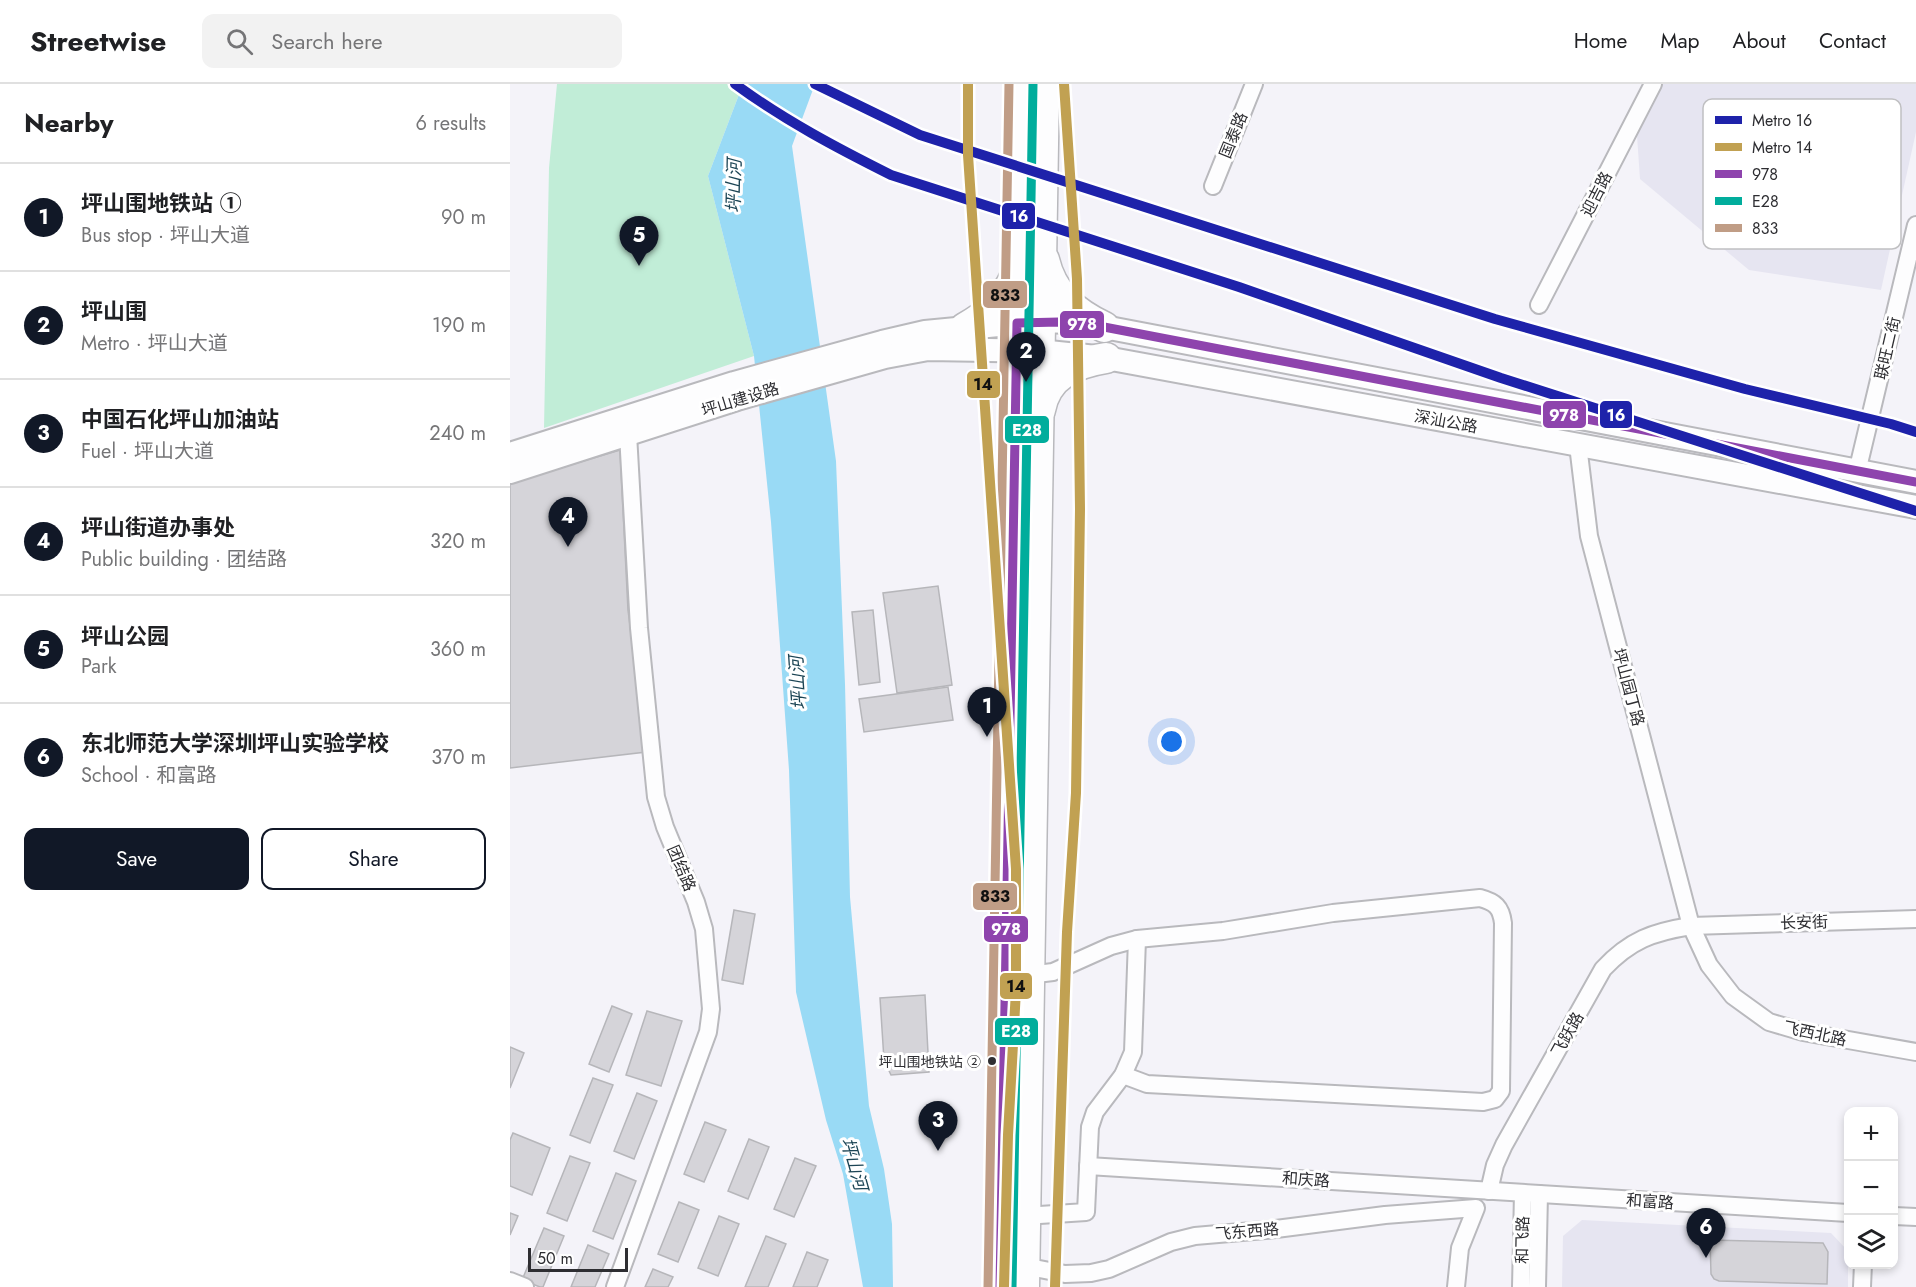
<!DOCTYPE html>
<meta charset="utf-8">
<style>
:root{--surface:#fff;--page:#f2f2f2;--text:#202124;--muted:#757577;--line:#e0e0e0;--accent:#111827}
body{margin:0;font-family:Jost,"Noto Sans SC",sans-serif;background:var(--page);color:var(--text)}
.controls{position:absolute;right:18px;bottom:18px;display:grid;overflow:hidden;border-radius:12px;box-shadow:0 3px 9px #0003}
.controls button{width:54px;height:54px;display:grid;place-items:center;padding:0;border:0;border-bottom:2px solid var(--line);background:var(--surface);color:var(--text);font:30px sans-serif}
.scale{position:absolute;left:18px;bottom:15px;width:100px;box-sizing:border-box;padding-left:6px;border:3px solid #2e2e32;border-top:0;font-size:16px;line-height:21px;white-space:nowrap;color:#2e2e32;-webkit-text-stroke:4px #fff;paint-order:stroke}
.you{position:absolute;left:662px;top:658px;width:21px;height:21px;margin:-15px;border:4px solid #fff;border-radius:50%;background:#1a73e8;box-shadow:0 0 0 9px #1a73e833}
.badge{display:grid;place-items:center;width:39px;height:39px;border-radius:50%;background:var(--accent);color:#fff;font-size:20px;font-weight:700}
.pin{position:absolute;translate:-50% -50px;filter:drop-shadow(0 2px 3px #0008)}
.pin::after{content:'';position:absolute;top:32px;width:21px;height:18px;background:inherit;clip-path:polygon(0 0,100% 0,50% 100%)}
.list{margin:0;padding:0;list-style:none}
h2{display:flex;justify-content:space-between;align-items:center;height:78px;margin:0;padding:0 24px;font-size:26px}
h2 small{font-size:20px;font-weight:400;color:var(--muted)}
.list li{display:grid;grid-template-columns:39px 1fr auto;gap:18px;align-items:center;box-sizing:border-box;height:108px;padding:0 24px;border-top:2px solid var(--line)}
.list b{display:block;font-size:22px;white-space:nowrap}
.list p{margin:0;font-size:20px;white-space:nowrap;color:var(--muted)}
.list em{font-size:20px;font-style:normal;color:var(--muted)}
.actions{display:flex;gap:12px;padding:18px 24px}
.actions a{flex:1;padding:14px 0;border:2px solid var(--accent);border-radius:12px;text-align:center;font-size:21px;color:var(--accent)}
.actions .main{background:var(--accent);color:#fff}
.icon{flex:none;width:33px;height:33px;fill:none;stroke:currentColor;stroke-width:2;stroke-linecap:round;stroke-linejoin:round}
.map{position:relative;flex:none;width:1406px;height:1203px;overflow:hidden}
header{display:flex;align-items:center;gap:36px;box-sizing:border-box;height:84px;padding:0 30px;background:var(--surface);border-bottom:2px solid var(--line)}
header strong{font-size:28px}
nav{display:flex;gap:33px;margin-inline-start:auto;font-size:21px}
.search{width:420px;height:54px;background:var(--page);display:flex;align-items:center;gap:15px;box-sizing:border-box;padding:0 21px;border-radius:12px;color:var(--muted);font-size:22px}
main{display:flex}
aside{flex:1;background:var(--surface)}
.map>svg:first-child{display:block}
.built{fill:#e6e5f1}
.green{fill:#c1edd7}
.water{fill:#99daf5}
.building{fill:#d5d4d9;stroke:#b6b6ba;stroke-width:1.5}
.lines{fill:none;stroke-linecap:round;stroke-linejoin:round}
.street-casing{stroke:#b9b9bd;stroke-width:20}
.secondary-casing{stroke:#b9b9bd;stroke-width:26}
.highway-casing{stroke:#b9b9bd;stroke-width:33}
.street{stroke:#fdfdfe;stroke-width:16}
.secondary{stroke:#fdfdfe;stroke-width:22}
.highway{stroke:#fdfdfe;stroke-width:30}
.bus-1-casing{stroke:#fff;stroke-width:14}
.bus-2-casing{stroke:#fff;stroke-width:14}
.bus-3-casing{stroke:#fff;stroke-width:14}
.bus-1{stroke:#8e44ad;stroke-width:9}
.bus-2{stroke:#01ad9c;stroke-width:9}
.bus-3{stroke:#c09d86;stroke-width:9}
.metro-1-casing{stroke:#fff;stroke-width:15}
.metro-2-casing{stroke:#fff;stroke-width:15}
.metro-1{stroke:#1e22aa;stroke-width:10}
.metro-2{stroke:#c1a152;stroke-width:10}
.bus-dot{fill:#2e2e32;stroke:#fff;stroke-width:2}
.labels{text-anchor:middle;stroke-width:6;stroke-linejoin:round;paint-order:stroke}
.bus-label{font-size:14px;fill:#2e2e32;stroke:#fff;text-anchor:end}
.street-label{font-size:16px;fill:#2e2e32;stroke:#fff}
.water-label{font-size:18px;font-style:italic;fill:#1c4555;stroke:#fff}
.key{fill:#fff;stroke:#c0c0c2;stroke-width:1.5}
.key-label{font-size:16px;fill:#2e2e32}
.line-badge{stroke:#fff;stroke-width:2}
.badge-label{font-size:16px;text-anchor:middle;font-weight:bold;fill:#fff}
.pale-badge-label{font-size:16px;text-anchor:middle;font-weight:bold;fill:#111}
</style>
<header>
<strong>Streetwise</strong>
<div class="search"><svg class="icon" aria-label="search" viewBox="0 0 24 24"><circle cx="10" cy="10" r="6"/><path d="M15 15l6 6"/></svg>Search here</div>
<nav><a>Home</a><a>Map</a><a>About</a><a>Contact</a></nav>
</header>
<main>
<aside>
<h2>Nearby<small>6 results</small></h2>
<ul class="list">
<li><span class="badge">1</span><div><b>坪山围地铁站 ①</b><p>Bus stop · 坪山大道</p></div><em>90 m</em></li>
<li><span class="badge">2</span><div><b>坪山围</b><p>Metro · 坪山大道</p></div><em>190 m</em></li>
<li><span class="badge">3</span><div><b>中国石化坪山加油站</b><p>Fuel · 坪山大道</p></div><em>240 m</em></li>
<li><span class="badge">4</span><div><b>坪山街道办事处</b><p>Public building · 团结路</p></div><em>320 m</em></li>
<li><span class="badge">5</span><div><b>坪山公园</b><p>Park</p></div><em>360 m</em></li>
<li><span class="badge">6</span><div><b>东北师范大学深圳坪山实验学校</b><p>School · 和富路</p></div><em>370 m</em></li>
</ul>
<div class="actions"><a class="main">Save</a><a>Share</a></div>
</aside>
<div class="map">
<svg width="1406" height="1203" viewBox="0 0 1406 1203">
<rect width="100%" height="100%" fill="#f4f3f9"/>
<g class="built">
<polygon points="1153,0 1406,0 1406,48 1371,206 1239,186 1130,95 1126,37"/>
<polygon points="1072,1136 1321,1149 1338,1167 1338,1203 1052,1203 1053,1152"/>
</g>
<polygon class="green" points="47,0 233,0 198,92 244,272 34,344 39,84"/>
<polygon class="water" points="233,0 305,0 282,62 326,377 335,600 340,813 359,1022 374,1085 382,1140 383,1203 353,1203 333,1090 316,1036 286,908 279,686 261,438 244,272 198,92"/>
<g class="building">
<polygon points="110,366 118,526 136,668 0,684 0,399"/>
<polygon points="428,502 442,601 387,609 373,509"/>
<polygon points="363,526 370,598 349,601 342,528"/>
<polygon points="438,603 443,636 354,648 349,615"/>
<polygon points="224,826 245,830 233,900 212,896"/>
<polygon points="415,911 419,988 381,991 374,976 370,914"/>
<polygon points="102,922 122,930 99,988 79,980"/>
<polygon points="137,927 172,937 151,1002 116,991"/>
<polygon points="0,963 14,969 0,1004"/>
<polygon points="83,994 103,1001 80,1059 60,1051"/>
<polygon points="127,1009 147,1017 124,1075 104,1067"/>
<polygon points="195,1038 216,1046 194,1098 174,1090"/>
<polygon points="3,1049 40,1064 22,1111 0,1102 0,1056"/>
<polygon points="239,1055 259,1063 238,1115 218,1107"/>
<polygon points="60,1072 80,1079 57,1137 37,1129"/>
<polygon points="285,1074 306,1082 284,1133 264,1125"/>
<polygon points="106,1089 126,1097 103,1155 83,1147"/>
<polygon points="169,1118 189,1126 168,1178 148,1170"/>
<polygon points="0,1129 8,1132 0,1151"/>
<polygon points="209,1132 229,1140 208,1192 188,1184"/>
<polygon points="34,1144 54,1152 33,1203 30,1203 12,1196"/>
<polygon points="256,1152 276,1160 258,1203 235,1203"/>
<polygon points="1200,1156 1313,1159 1318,1168 1317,1200 1209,1197 1204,1195 1201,1190"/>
<polygon points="78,1161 99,1170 85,1203 61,1203"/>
<polygon points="297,1168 318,1176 307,1203 283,1203"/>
<polygon points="143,1185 163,1193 158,1203 135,1203"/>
</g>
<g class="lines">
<defs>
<g id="street">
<polyline points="703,102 744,0"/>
<polyline points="1029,221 1143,0"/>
<polyline points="1068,361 1079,452 1181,842 1199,881 1223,912 1259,938 1293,948 1406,968"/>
<polyline points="1347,388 1406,141"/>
<path d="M518,891L543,888L601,862L627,855L713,847L823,829L970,814C985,818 991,823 993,839L991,1007L985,1015L973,1018L637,1000L613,991"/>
<polyline points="578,1082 1338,1129"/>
<path d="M979,1107L985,1081L994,1061L1093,885C1120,856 1143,848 1181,842L1406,835"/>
<polyline points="514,1132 576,1128 580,1043 585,1028 613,991 623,968 627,855"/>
<polyline points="1384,1132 1406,1133"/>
<polyline points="514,1182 555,1190 581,1189 599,1185 661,1158 685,1152 766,1145 875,1131 966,1124 950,1164 946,1203"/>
<polyline points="0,1197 15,1203"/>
<polyline points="105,1203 198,948 201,925 194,845 186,818 155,743 146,713 129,544 118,350"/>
<polyline points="1011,1203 1013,1109"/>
<polyline points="1027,1203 1029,1110"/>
<polyline points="1352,1203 1353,1180"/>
</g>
<g id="secondary">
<polyline points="0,370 224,299 372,258 415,248 530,237 560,238 594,243 1406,398"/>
<polyline points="0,388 227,315 375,273 418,265 529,267 596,274 1406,423"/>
</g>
<g id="highway">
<path d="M534,176C542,210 564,229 594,243"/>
<path d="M455,244C480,230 495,216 506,191"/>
<path d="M530,326C536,291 565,279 596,274"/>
<polyline points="490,1203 511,0"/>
<polyline points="514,1203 534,0"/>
</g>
</defs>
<use href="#street" class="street-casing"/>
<use href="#secondary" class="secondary-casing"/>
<use href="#highway" class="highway-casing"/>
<use href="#street" class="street"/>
<use href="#secondary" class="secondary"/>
<use href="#highway" class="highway"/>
<defs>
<polyline id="bus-1" points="490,1203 507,239 549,238 594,243 1406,398"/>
<polyline id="bus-2" points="502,1203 523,0"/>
<polyline id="bus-3" points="478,1203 499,0"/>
</defs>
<use href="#bus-1" class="bus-1-casing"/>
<use href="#bus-2" class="bus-2-casing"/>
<use href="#bus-3" class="bus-3-casing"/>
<use href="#bus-1" class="bus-1"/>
<use href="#bus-2" class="bus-2"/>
<use href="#bus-3" class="bus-3"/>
<defs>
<g id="metro-1">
<path d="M225,0C274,36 327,64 381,91L729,203L991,294L1406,427"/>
<polyline points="305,0 410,51 985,235 1235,305 1381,340 1406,348"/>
</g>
<g id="metro-2">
<polyline points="458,0 458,71 506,785 506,906 498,1051 494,1203"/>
<polyline points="545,1203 557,848 566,709 570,425 567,195 554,0"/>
</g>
</defs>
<use href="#metro-1" class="metro-1-casing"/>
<use href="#metro-2" class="metro-2-casing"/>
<use href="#metro-1" class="metro-1"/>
<use href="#metro-2" class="metro-2"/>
</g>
<circle class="bus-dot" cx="482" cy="977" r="5"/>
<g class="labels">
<g class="bus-label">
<text x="471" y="983">坪山围地铁站 ②</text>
</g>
<g class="street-label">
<text transform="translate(723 51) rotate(-68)" y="6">国泰路</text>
<text transform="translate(1086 110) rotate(-63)" y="6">迎吉路</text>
<text transform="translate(1377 264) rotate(-77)" y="6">联旺二街</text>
<text transform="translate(230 315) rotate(-17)" y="6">坪山建设路</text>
<text transform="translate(936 337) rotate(10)" y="6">深汕公路</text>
<text transform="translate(1119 603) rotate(75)" y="6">坪山园丁路</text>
<text transform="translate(172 784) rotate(67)" y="6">团结路</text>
<text transform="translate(1294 838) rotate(-2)" y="6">长安街</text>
<text transform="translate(1305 949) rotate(12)" y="6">飞西北路</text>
<text transform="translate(1057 950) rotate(-61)" y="6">飞跃路</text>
<text transform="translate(796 1095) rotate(4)" y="6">和庆路</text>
<text transform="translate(1140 1117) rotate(4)" y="6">和富路</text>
<text transform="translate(737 1147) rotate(-5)" y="6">飞东西路</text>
<text transform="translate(1012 1156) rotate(-89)" y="6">和飞路</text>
</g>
<g class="water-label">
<text transform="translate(224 102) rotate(-89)" y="6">坪山河</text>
<text transform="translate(288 599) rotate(-94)" y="6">坪山河</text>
<text transform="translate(344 1080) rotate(74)" y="6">坪山河</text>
</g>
</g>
<rect x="1193" y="15" width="198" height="150" rx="9" class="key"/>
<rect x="1205" y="32" width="27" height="8" fill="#1e22aa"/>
<rect x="1205" y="59" width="27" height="8" fill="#c1a152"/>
<rect x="1205" y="86" width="27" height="8" fill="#8e44ad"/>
<rect x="1205" y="113" width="27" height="8" fill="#01ad9c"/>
<rect x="1205" y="140" width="27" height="8" fill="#c09d86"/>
<g class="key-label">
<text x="1242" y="42">Metro 16</text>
<text x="1242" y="69">Metro 14</text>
<text x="1242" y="96">978</text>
<text x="1242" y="123">E28</text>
<text x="1242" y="150">833</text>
</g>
<g class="line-badge">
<rect x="491" y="118" width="35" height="28" rx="6" fill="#1e22aa"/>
<rect x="472" y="196" width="46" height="29" rx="6" fill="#c09d86"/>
<rect x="549" y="226" width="46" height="29" rx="6" fill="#8e44ad"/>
<rect x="456" y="286" width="35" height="29" rx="6" fill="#c1a152"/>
<rect x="1032" y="316" width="45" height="29" rx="6" fill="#8e44ad"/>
<rect x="1089" y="316" width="34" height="29" rx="6" fill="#1e22aa"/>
<rect x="494" y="331" width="46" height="29" rx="6" fill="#01ad9c"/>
<rect x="462" y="798" width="46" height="29" rx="6" fill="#c09d86"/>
<rect x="473" y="831" width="46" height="28" rx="6" fill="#8e44ad"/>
<rect x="489" y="888" width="34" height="28" rx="6" fill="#c1a152"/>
<rect x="484" y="933" width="45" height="29" rx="6" fill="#01ad9c"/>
</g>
<g class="badge-label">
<text x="509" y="138">16</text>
<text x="572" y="246">978</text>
<text x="1054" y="337">978</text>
<text x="1106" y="337">16</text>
<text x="517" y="352">E28</text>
<text x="496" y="851">978</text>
<text x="506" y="953">E28</text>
</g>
<g class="pale-badge-label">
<text x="495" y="217">833</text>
<text x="473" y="306">14</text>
<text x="485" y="818">833</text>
<text x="506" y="908">14</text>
</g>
</svg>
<div class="controls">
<button>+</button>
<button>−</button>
<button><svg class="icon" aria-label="layers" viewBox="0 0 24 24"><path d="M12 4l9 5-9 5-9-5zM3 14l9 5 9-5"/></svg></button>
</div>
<div class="scale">50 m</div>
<div class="you"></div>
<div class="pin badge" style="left:477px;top:653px">1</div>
<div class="pin badge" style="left:516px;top:298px">2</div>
<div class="pin badge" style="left:428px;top:1067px">3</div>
<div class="pin badge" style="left:58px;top:463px">4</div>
<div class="pin badge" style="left:129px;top:182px">5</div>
<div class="pin badge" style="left:1196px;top:1174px">6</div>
</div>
</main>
